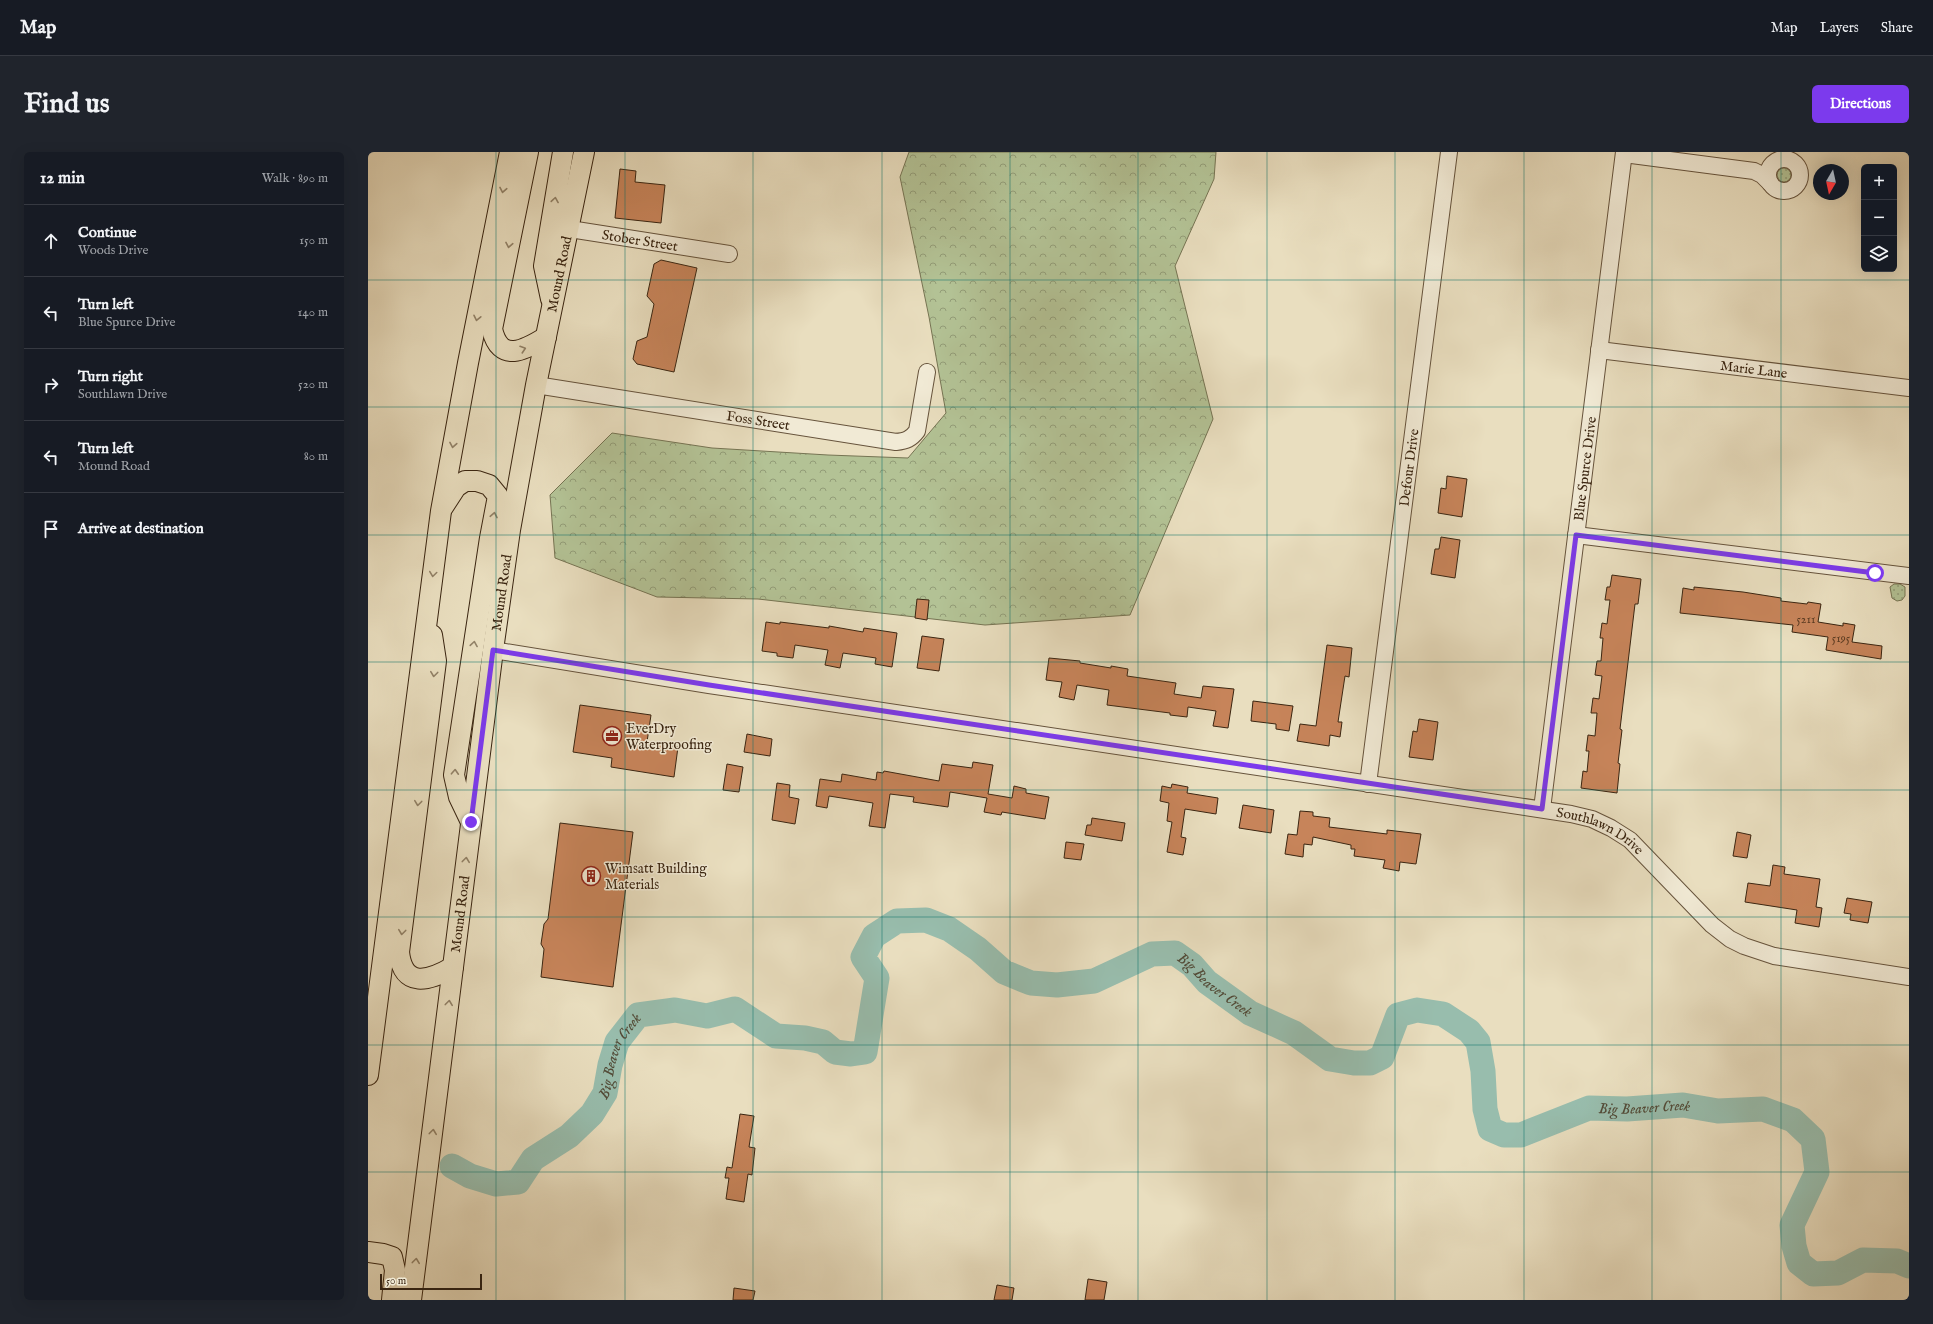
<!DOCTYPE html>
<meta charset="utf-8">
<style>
:root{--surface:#171b24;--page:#20242c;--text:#f1f3f6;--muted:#9ea1a6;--line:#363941;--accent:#7c3aed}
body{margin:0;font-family:"IM FELL English",serif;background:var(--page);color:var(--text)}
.controls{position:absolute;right:12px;top:12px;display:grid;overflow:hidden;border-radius:6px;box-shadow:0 4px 16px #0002}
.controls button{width:36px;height:36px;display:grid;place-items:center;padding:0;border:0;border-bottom:1px solid var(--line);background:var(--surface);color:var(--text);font:20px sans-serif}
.compass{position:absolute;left:1445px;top:12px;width:36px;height:36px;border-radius:50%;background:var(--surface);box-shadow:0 4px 16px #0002;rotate:189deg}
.scale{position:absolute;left:12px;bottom:10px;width:102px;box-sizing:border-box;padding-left:4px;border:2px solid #3a2511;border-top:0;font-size:11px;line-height:14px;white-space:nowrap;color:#3a2511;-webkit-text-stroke:3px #f1ead5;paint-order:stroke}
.stop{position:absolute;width:12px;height:12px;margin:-9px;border:3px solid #7c3aed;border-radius:50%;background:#fff}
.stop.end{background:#7c3aed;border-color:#fff;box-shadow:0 1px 4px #0008}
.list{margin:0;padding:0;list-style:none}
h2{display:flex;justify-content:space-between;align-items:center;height:52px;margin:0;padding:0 16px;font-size:17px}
h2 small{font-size:13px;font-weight:400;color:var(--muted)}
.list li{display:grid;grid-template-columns:26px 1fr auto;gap:12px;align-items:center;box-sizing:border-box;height:72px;padding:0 16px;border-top:1px solid var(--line)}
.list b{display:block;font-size:15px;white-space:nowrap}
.list p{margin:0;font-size:13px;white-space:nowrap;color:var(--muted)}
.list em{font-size:13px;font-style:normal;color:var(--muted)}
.icon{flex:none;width:22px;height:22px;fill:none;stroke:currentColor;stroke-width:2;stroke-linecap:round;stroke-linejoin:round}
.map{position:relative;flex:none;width:1541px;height:1148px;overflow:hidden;border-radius:6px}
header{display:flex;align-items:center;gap:24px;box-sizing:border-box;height:56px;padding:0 20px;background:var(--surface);border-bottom:1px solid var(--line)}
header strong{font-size:19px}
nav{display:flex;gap:22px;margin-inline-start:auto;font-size:14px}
.intro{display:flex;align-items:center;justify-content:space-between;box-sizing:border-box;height:96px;padding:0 24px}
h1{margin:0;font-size:28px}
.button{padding:10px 18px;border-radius:6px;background:var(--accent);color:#fff;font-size:14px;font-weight:700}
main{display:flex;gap:24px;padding:0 24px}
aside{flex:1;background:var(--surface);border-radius:6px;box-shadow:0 4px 16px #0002}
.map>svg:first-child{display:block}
.grass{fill:url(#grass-dots);stroke:#767453}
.forest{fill:url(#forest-crowns);stroke:#767453}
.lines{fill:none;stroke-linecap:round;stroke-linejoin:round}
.river{stroke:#98bdad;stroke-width:25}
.building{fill:#c7845a;stroke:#3a2511}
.minor-casing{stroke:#66533c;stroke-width:18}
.major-casing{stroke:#3a2511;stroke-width:22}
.minor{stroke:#f1ead5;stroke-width:16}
.major{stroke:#e9debf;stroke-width:20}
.oneway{stroke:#928268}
.route{stroke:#7c3aed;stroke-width:5}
.grid{fill:none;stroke:#0f766e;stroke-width:1;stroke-opacity:0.55}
.labels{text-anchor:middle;stroke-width:3;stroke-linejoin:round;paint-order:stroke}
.number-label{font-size:12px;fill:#5d3d23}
.street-label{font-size:14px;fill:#3a2511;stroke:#f1ead5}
.poi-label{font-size:14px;fill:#3a2511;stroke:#f1ead5;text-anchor:start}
.water-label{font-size:15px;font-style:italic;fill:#524b38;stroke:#f1ead5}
</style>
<header>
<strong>Map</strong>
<nav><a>Map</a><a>Layers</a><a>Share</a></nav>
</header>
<div class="intro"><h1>Find us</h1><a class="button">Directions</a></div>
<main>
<aside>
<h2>12 min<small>Walk · 890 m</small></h2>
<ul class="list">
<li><svg class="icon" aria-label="ahead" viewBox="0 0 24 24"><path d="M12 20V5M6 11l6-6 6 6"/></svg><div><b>Continue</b><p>Woods Drive</p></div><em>150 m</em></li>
<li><svg class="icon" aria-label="left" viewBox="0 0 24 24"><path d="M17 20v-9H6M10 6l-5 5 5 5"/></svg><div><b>Turn left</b><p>Blue Spurce Drive</p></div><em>140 m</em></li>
<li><svg class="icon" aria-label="right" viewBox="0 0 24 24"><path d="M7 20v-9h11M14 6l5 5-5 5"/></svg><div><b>Turn right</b><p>Southlawn Drive</p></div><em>520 m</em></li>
<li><svg class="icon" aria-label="left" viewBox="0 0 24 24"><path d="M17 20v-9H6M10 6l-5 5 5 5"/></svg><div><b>Turn left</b><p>Mound Road</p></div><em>80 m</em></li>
<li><svg class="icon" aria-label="arrive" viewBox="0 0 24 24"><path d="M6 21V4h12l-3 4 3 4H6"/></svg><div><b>Arrive at destination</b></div></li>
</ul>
</aside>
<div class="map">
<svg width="1541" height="1148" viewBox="0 0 1541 1148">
<defs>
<pattern id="grass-dots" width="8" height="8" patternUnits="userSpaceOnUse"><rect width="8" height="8" fill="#b3c295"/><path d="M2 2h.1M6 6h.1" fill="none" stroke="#939d78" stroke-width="1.8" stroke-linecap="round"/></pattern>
<pattern id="forest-crowns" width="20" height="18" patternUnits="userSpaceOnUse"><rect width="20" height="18" fill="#b3c295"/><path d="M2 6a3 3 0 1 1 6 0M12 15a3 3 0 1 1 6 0" fill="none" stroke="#939d78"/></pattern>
</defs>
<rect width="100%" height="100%" fill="#e9debf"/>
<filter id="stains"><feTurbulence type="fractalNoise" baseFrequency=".005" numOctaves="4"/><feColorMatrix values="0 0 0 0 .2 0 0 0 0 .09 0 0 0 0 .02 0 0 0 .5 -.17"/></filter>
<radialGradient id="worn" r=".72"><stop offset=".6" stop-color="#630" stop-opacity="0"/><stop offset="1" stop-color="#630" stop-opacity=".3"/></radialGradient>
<g class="grass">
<circle cx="1416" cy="23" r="7"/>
<polygon points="1526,432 1532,432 1537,435 1537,444 1534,448 1529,449 1524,446 1522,435"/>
</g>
<polygon class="forest" points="541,0 848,0 846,27 807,114 845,267 762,463 617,473 390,447 289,445 187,406 182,343 244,281 344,296 460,303 540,306 578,261 561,165 532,25"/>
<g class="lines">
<path class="river" id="s1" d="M84,1014L102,1024L128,1032L150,1030L165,1007L201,984L224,962L237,941L242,913L249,890L270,863L307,858L339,864L367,857L408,884L437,886L455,890L467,900L483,902L497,900L509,826L495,805L506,784L529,769L558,768L581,777L610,797L636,820L663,831L689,833L726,829L784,802L807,801L824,813L839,830L882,861L926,881L962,907L986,911H1002L1014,905L1030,863L1049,858L1075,862L1101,879L1110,890L1115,919L1117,957L1122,977L1136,983H1153L1221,956L1259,957L1315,953L1350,959L1395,957L1425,968L1445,987L1449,1020L1424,1073L1426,1094L1431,1111L1445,1122L1470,1121L1495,1108L1529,1109L1541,1114"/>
</g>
<g class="building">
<polygon points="252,17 268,19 267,30 297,33 293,71 247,66"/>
<polygon points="293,108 329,116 306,220 269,212 265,207 269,189 279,185 286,152 279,144 286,112"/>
<polygon points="1079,324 1099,327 1094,365 1070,361 1073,336 1078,337"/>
<polygon points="1073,385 1092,388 1087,426 1063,422 1067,397 1071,397"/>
<polygon points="1244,423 1273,427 1270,452 1267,452 1252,577 1254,578 1250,611 1252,612 1249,641 1213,636 1215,619 1219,620 1221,599 1218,599 1220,583 1227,584 1229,561 1223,561 1225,546 1231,547 1234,524 1227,523 1229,509 1233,509 1235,486 1232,486 1234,471 1239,472 1242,448 1237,448 1239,435 1242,435"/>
<polygon points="1326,435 1375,440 1413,446 1413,449 1439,452 1440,450 1453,452 1450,470 1475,474 1475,471 1487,473 1484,490 1514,494 1513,507 1458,498 1460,485 1424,480 1425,473 1312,461 1315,436 1326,438"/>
<polygon points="549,447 561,448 559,468 547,466"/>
<polygon points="398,470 412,472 412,470 461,476 461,474 495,480 496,476 529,481 524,515 507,512 508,506 475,501 472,516 457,513 460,498 427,493 425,506 409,504 409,501 394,499"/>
<polygon points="554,484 576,487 571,519 549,516"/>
<polygon points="959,493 984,496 981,525 977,524 970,570 974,570 972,585 962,583 961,594 929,589 932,572 948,574"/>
<polygon points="681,506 712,509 712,511 743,516 743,514 760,517 759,524 808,531 806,542 833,546 835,534 866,537 860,576 845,574 848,559 820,555 819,565 802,563 802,561 739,553 741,538 709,533 706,548 691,545 694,530 678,528"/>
<polygon points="885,549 925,554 921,579 908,577 908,572 883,569"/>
<polygon points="212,553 283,563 279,590 310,595 306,625 243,615 244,606 205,600"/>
<polygon points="1051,567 1070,570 1065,608 1041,605 1045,579 1049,580"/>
<polygon points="379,582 404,587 402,604 376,600"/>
<polygon points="605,610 625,613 620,642 644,646 646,634 658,637 658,641 681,645 677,667 634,660 633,663 616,660 619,646 582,640 580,655 545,650 546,645 522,642 517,676 501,674 505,651 461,644 459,656 448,654 452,627 473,630 474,622 508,628 509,620 515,621 516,619 571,629 574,612 604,616"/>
<polygon points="359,612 375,615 371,640 355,638"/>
<polygon points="409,631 422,633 421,645 431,647 427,672 404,668"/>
<polygon points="804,632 820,635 819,641 850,646 848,662 817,657 813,685 818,686 815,703 799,700 804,670 799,669 801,651 792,649 794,634 803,636"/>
<polygon points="875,653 906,658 903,681 871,676"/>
<polygon points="932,659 945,660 945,664 962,666 961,675 1019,682 1019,678 1053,682 1048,712 1032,710 1031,719 1015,716 1017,708 986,704 987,697 983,697 983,693 945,685 944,693 936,692 935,705 917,702 920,682 929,683"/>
<polygon points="724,666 757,671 754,689 717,683 719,673 723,673"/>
<polygon points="192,671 265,680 245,835 173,825 176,797 173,792 176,772 180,767"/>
<polygon points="1369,680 1383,683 1379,706 1365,704"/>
<polygon points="698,690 716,692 713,708 696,706"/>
<polygon points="1405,713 1417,715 1416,722 1452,727 1448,755 1454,756 1451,775 1427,771 1429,758 1377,750 1380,731 1402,734"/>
<polygon points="1479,746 1504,750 1500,771 1482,768 1483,762 1476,761"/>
<polygon points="372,962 386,964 381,995 387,996 384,1023 380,1022 376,1050 358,1047 361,1026 357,1026 359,1015 364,1016"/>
<polygon points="720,1127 739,1130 736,1148 717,1148"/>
<polygon points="629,1133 646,1136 644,1148 626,1148"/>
<polygon points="366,1136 387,1139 385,1148 365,1148"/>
</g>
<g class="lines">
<defs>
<g id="minor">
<polyline points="1256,2 1386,19 1394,23 1402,31"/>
<circle cx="1416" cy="23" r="16"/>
<path id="s2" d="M189,75L361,102"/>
<path id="s3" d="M1231,198L1541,236"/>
<path id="s4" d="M168,233L528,290C538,289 543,287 549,279L559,220"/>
<polyline points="1208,383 1541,424"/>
<path id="s5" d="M125,498L341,533L1203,662L1224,667L1243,676L1262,688L1344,773L1362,787L1376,794L1406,804L1541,825"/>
<path id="s6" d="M1000,632L1081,0"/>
<path id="s7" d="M1174,657L1256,0"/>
</g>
<g id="major">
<path d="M160,0L124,177C132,212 157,198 178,185"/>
<polyline points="183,147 176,114 195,0"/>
<polyline points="75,355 88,335 97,329 109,329 121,333 130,344 122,386 86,623 91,645 103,670"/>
<path d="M64,483L68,509L31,800C35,837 61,829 85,815"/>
<polyline points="0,923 73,359 100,211 142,0"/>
<polyline points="0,1100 15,1102 24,1105 27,1118 24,1148"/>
<path id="s8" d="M43,1148L125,498L142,378L168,233L216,0"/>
</g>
</defs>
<use href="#minor" class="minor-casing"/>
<use href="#major" class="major-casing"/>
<use href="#minor" class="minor"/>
<use href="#major" class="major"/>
</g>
<defs><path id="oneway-chevron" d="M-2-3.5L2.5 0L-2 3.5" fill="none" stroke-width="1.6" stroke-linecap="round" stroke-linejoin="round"/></defs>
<g class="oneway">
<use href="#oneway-chevron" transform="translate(135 38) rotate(101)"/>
<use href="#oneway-chevron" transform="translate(187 48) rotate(-81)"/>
<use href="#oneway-chevron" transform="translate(141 93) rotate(101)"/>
<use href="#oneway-chevron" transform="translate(109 166) rotate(102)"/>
<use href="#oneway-chevron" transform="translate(155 197) rotate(-18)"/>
<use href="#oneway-chevron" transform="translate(85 293) rotate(100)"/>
<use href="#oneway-chevron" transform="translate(126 363) rotate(-79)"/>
<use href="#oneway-chevron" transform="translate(65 422) rotate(98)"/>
<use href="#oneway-chevron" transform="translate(106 492) rotate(-81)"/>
<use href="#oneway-chevron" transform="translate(66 522) rotate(97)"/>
<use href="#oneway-chevron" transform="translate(87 620) rotate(-87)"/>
<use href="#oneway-chevron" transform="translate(50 651) rotate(97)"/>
<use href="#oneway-chevron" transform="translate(98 708) rotate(-83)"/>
<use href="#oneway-chevron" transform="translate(34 780) rotate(97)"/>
<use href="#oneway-chevron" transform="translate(81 851) rotate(-83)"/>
<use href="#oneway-chevron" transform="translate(65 980) rotate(-83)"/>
<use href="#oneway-chevron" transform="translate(48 1109) rotate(-83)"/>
</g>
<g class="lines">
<polyline class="route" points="103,670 125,498 341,533 1174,657 1208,383 1507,421"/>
</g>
<path class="grid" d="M128,0V1148M257,0V1148M385,0V1148M514,0V1148M642,0V1148M770,0V1148M899,0V1148M1027,0V1148M1156,0V1148M1284,0V1148M1413,0V1148M0,128H1541M0,255H1541M0,383H1541M0,510H1541M0,638H1541M0,765H1541M0,893H1541M0,1020H1541"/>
<defs>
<symbol id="office-ring" viewBox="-11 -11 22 22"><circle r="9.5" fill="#f1ead5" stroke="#8f2418" stroke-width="1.5"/><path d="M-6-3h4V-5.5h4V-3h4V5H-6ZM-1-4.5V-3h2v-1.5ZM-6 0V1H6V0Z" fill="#8f2418"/></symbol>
<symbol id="building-ring" viewBox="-11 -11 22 22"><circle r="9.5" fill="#f1ead5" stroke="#8f2418" stroke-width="1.5"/><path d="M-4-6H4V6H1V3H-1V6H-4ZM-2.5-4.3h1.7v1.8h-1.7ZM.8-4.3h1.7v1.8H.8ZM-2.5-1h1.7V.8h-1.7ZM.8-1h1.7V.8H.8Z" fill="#8f2418"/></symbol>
</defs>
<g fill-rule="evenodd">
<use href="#office-ring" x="233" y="573" width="22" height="22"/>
<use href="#building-ring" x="212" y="713" width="22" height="22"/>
</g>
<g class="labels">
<g class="number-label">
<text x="1438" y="471">5211</text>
<text x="1473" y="490">5195</text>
</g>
<g class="street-label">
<text dy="5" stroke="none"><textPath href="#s2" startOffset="84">Stober Street</textPath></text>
<text dy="5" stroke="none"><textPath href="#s8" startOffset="1037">Mound Road</textPath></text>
<text dy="5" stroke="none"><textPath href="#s3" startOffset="156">Marie Lane</textPath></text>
<text dy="5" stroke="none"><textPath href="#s4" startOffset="225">Foss Street</textPath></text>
<text dy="5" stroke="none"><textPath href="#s6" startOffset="319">Defour Drive</textPath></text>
<text dy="5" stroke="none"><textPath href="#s7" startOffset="343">Blue Spurce Drive</textPath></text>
<text dy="5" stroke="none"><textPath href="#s8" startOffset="713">Mound Road</textPath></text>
<text dy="5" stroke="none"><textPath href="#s5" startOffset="1124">Southlawn Drive</textPath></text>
<text dy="5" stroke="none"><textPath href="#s8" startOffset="389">Mound Road</textPath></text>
</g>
<g class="poi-label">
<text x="258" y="581">EverDry<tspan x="258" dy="16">Waterproofing</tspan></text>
<text x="237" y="721">Wimsatt Building<tspan x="237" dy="16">Materials</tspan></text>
</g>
<g class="water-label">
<text dy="5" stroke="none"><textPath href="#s1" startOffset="1030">Big Beaver Creek</textPath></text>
<text dy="5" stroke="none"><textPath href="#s1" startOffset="237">Big Beaver Creek</textPath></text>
<text dy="5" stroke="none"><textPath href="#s1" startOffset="1607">Big Beaver Creek</textPath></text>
</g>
</g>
<rect width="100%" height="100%" filter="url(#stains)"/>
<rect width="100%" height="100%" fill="url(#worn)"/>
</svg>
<div class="controls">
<button>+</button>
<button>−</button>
<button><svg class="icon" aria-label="layers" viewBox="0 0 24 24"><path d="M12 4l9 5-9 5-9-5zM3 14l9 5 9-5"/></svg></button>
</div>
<svg class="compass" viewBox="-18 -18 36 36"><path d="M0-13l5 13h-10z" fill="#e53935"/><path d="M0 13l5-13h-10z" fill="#9ea1a6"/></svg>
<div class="scale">50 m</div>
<div class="stop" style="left:1507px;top:421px"></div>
<div class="stop end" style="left:103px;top:670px"></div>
</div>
</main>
